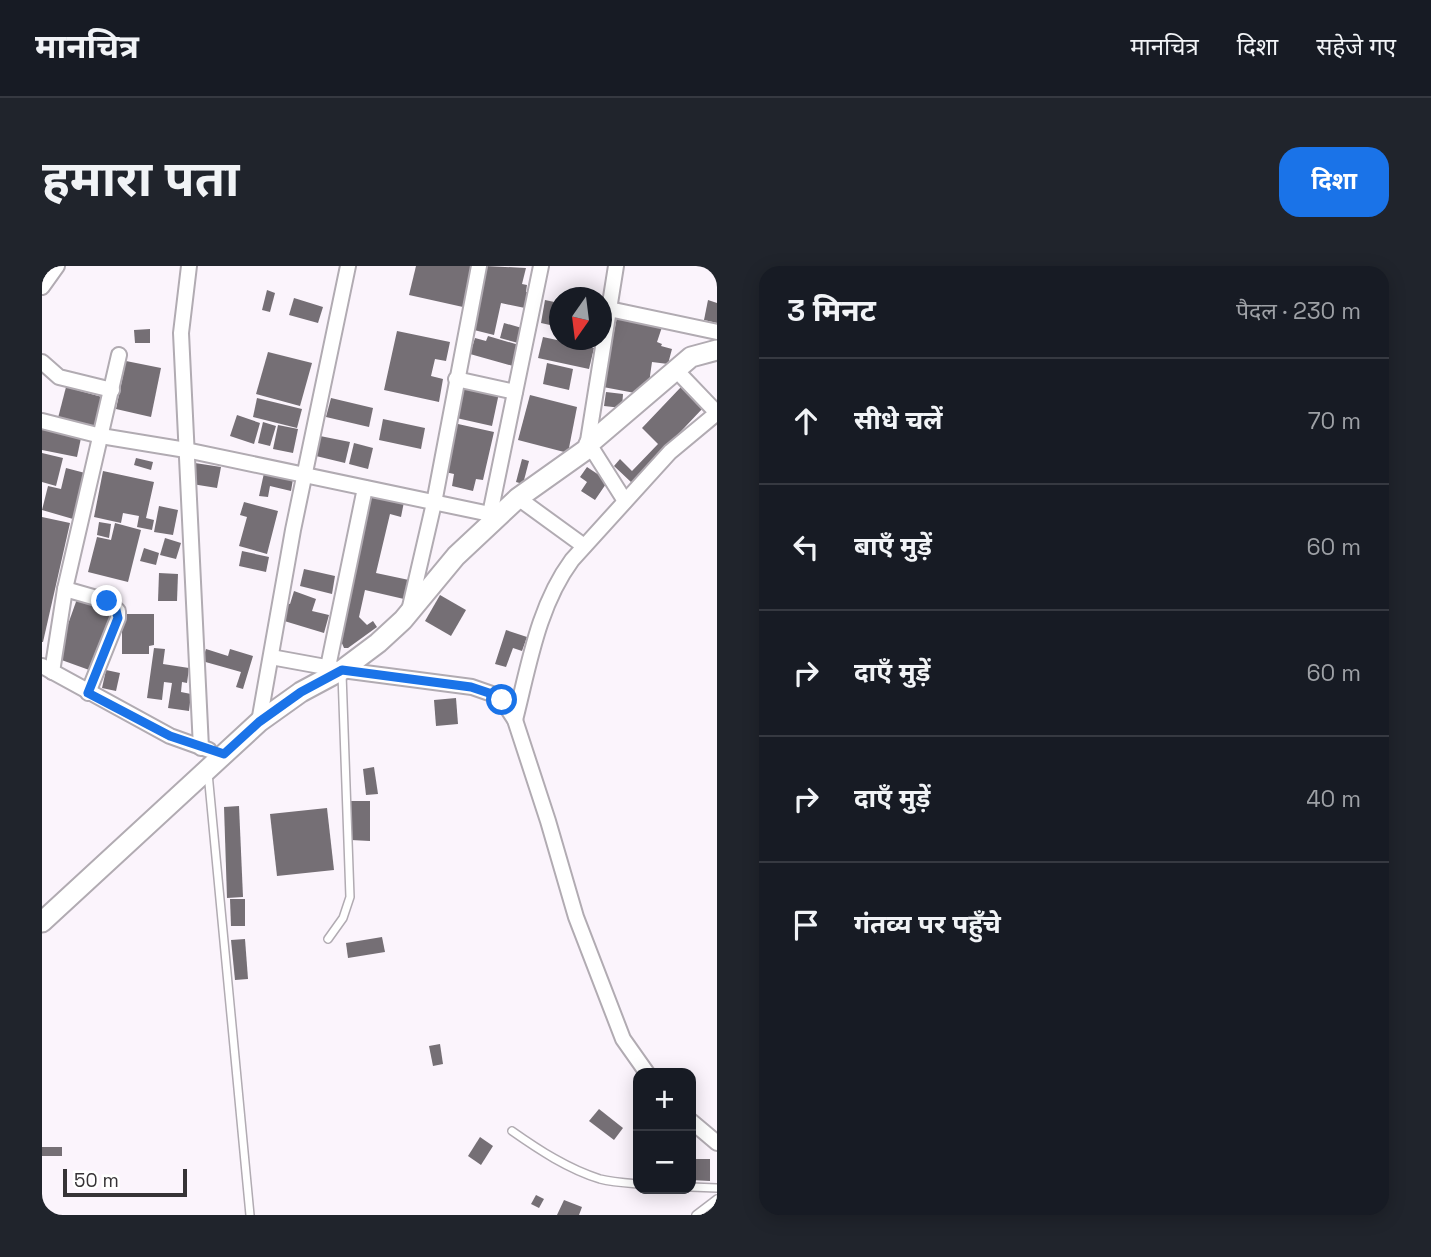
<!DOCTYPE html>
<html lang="hi">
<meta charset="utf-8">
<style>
:root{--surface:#171b24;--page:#20242c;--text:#f1f3f6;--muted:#9ea1a6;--line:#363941;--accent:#1a73e8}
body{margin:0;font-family:"Space Grotesk","Noto Sans Devanagari",sans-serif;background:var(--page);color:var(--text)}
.controls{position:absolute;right:21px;bottom:21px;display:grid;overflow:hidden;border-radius:14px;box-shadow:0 4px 18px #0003}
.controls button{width:63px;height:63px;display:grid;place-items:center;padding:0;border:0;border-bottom:2px solid var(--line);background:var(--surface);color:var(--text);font:35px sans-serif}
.compass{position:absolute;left:507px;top:21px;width:63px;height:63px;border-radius:50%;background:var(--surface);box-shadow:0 4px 18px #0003;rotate:194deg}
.scale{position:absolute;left:21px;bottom:18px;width:124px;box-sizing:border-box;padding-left:7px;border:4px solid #363336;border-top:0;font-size:19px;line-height:24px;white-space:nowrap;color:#363336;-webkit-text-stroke:5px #fff;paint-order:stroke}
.stop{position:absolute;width:21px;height:21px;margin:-16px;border:5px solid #1a73e8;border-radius:50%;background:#fff}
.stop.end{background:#1a73e8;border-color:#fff;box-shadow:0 2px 7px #0008}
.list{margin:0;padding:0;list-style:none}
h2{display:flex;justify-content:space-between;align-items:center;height:91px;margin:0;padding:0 28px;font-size:30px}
h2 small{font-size:23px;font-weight:400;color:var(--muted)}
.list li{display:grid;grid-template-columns:46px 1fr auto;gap:21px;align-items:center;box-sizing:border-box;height:126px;padding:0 28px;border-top:2px solid var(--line)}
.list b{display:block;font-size:26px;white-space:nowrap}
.list em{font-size:23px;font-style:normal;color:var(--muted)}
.icon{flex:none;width:38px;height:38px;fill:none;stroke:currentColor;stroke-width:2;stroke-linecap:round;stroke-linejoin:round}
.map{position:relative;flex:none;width:675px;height:949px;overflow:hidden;border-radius:21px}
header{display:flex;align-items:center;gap:42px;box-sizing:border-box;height:98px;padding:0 35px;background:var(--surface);border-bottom:2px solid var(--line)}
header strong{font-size:33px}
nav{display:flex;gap:38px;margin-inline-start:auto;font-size:24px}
.intro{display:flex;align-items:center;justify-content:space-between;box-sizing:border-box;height:168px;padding:0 42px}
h1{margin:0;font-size:49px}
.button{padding:18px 32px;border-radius:21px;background:var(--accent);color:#fff;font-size:24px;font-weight:700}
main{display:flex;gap:42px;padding:0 42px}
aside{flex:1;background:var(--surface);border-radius:21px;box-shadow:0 4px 18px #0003}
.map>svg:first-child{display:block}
.building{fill:#756f75}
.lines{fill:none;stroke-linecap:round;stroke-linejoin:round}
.service-casing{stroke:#b1abb2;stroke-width:10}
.minor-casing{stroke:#b1abb2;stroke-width:18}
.secondary-casing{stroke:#b1abb2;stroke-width:23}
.service{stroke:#fff;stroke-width:7}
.minor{stroke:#fff;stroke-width:14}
.secondary{stroke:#fff;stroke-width:19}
.route{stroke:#1a73e8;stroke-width:9}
</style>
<header>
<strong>मानचित्र</strong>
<nav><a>मानचित्र</a><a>दिशा</a><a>सहेजे गए</a></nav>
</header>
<div class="intro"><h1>हमारा पता</h1><a class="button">दिशा</a></div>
<main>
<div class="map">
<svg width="675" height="949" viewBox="0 0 675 949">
<rect width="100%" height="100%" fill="#fbf4fc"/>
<g class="building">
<polygon points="374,0 430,0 421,41 367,29"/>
<polygon points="443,0 484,2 480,18 485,19 484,26 487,26 483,42 459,37 452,69 428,63"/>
<polygon points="225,24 233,27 228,46 220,44"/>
<polygon points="252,32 281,41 276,57 247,49"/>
<polygon points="503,34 517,37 517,61 499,57"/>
<polygon points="666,34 675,37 675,57 662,54"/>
<polygon points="575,51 620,61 615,76 620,78 619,80 630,83 626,98 610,96 607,117 593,127 561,121"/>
<polygon points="462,57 480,62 476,77 458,72"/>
<polygon points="108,63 108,77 93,77 92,64"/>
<polygon points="355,65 408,76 404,95 393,93 389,110 401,113 397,136 342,124"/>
<polygon points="446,70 477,79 471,100 428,88 433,72 444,75"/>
<polygon points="501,71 552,82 547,103 496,92"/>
<polygon points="226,86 270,97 258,140 214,128"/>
<polygon points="84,95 119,102 109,151 74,143"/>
<polygon points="505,97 531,103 527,124 501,118"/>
<polygon points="417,118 457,127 450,160 410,151"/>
<polygon points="24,121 60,131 52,162 16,152"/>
<polygon points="639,121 661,142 590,217 572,200 578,193 590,205 616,178 600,162"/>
<polygon points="564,126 581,128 580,142 562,140"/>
<polygon points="488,129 535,141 526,187 476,174"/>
<polygon points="215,132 260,143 255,162 211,151"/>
<polygon points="289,132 331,142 327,161 284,151"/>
<polygon points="195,149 218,157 212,178 188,170"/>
<polygon points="341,153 383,162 379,183 337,174"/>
<polygon points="221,156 234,160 228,180 216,177"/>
<polygon points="407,156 452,166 441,214 434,213 431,225 410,220 412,208 403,206"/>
<polygon points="236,159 256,163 251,187 231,183"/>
<polygon points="0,163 39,172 35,191 0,184"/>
<polygon points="278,170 308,176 303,197 274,190"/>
<polygon points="312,177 331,182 326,203 307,198"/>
<polygon points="0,187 21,192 14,220 0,216"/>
<polygon points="94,192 111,196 109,204 92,199"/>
<polygon points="480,193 487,195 481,218 474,216"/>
<polygon points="153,197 179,201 175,222 150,218"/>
<polygon points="545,201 566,215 553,234 539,225 545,216 538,211"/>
<polygon points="24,202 43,207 31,253 0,244 6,220 19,223"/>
<polygon points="61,205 112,216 104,252 112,254 110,264 95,261 97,250 81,247 79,257 52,251"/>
<polygon points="222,207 251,213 249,225 228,220 226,231 217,230"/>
<polygon points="329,226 362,236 359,251 348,248 334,307 367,314 362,333 323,324 317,351 325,359 331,355 335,361 306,382 302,382 299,375"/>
<polygon points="202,236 236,245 225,288 197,280 205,251 198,249"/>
<polygon points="117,240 136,244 131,269 112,266"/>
<polygon points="0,251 28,257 1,376 0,376"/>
<polygon points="57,256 69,258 67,272 55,269"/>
<polygon points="73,257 99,264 86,316 46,306 55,271 69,274"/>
<polygon points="123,272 139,277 134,293 118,289"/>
<polygon points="102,282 117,287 114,299 98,295"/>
<polygon points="200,285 227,291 224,306 197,300"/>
<polygon points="262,303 293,310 290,328 258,320"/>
<polygon points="117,307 136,308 135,335 116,335"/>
<polygon points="252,325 274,333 270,345 287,349 282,367 239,354 244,337 248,338"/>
<polygon points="398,329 424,344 409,370 383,355"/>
<polygon points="35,333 71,345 50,405 14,392"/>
<polygon points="80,348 112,348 112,379 107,380 107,388 80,388"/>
<polygon points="464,364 485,371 480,385 471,382 464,401 453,398"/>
<polygon points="112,382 123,383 121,398 147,402 145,417 140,416 139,426 149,428 147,445 126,442 130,417 122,416 120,434 105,432"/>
<polygon points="164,383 186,390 188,383 211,390 201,423 194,421 199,406 160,395"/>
<polygon points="64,404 78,407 74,425 60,422"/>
<polygon points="414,432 416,458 394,460 392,434"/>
<polygon points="332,501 336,528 324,529 321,503"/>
<polygon points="309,535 328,535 328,575 309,574"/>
<polygon points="197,540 201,631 185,632 182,541"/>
<polygon points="285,542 292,604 235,610 228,548"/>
<polygon points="188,633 203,633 203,660 189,660"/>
<polygon points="340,671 343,686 306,692 304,677"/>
<polygon points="203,673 206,713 193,714 189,674"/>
<polygon points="398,778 401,798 391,800 387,780"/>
<polygon points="557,843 581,862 572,874 547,855"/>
<polygon points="438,871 451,880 439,899 426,890"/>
<rect x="0" y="881" width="20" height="9"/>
<polygon points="649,893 668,893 668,915 649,914"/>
<polygon points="494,929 502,933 497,942 489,938"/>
<polygon points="522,934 540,941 537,949 515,949"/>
</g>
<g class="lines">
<defs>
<g id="service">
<polyline points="166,507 208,949"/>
<polyline points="286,673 301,652 308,631 300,408"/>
<path d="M470,865C497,884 526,903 558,913C570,916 584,917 596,918"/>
<polyline points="649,921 675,922"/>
<polyline points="654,949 675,933"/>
</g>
<g id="minor">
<polyline points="147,0 139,67 159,482"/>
<polyline points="0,21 15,0"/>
<polyline points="567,43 675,66"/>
<polyline points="0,96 17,111 70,124"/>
<polyline points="634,104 675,147"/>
<polyline points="414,113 473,126"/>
<polyline points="0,155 59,170 144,184 448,248"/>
<polyline points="547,178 583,235"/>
<polyline points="545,181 574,0"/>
<polyline points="476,232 542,280"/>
<polyline points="451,255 448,248 499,0"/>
<polyline points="23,323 65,335 76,345 76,352 46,427"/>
<polyline points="367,345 392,237 437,0"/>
<polyline points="229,391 300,404 430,421 450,428 460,434 473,454 506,555 534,651 581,773 605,807"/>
<polyline points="0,400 128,470 167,484"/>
<polyline points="286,401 323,222"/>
<polyline points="10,406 23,323 77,89"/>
<path d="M473,454C487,399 496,340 530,294L628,186L675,147"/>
<polyline points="217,456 251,264 306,0"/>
<polyline points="649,855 675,877"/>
</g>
<polyline id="secondary" points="0,656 217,456 259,426 300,404 336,377 361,354 414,290 476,232 545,183 547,178 649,91 675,84"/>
</defs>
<use href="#service" class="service-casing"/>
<use href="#minor" class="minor-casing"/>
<use href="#secondary" class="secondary-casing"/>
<use href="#service" class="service"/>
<use href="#minor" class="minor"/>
<use href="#secondary" class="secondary"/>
</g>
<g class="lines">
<polyline class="route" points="65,335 73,340 76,352 46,427 128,470 182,488 217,456 259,426 300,404 429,421 450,428 460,434"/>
</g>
</svg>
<div class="controls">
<button>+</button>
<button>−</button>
</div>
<svg class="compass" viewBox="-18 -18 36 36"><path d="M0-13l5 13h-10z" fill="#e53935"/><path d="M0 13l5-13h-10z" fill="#9ea1a6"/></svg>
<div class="scale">50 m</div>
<div class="stop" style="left:460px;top:434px"></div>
<div class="stop end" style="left:65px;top:335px"></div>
</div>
<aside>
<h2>3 मिनट<small>पैदल · 230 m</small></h2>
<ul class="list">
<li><svg class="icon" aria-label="ahead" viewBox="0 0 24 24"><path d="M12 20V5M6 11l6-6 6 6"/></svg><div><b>सीधे चलें</b></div><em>70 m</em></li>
<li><svg class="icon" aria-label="left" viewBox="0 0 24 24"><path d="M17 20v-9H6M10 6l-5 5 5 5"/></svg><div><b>बाएँ मुड़ें</b></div><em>60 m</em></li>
<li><svg class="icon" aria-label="right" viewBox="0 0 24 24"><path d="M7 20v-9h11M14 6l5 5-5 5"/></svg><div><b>दाएँ मुड़ें</b></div><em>60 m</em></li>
<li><svg class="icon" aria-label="right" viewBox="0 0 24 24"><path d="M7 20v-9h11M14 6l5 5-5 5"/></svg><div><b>दाएँ मुड़ें</b></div><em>40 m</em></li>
<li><svg class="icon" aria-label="arrive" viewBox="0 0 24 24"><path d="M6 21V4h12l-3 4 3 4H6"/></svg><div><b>गंतव्य पर पहुँचे</b></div></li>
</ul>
</aside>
</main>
